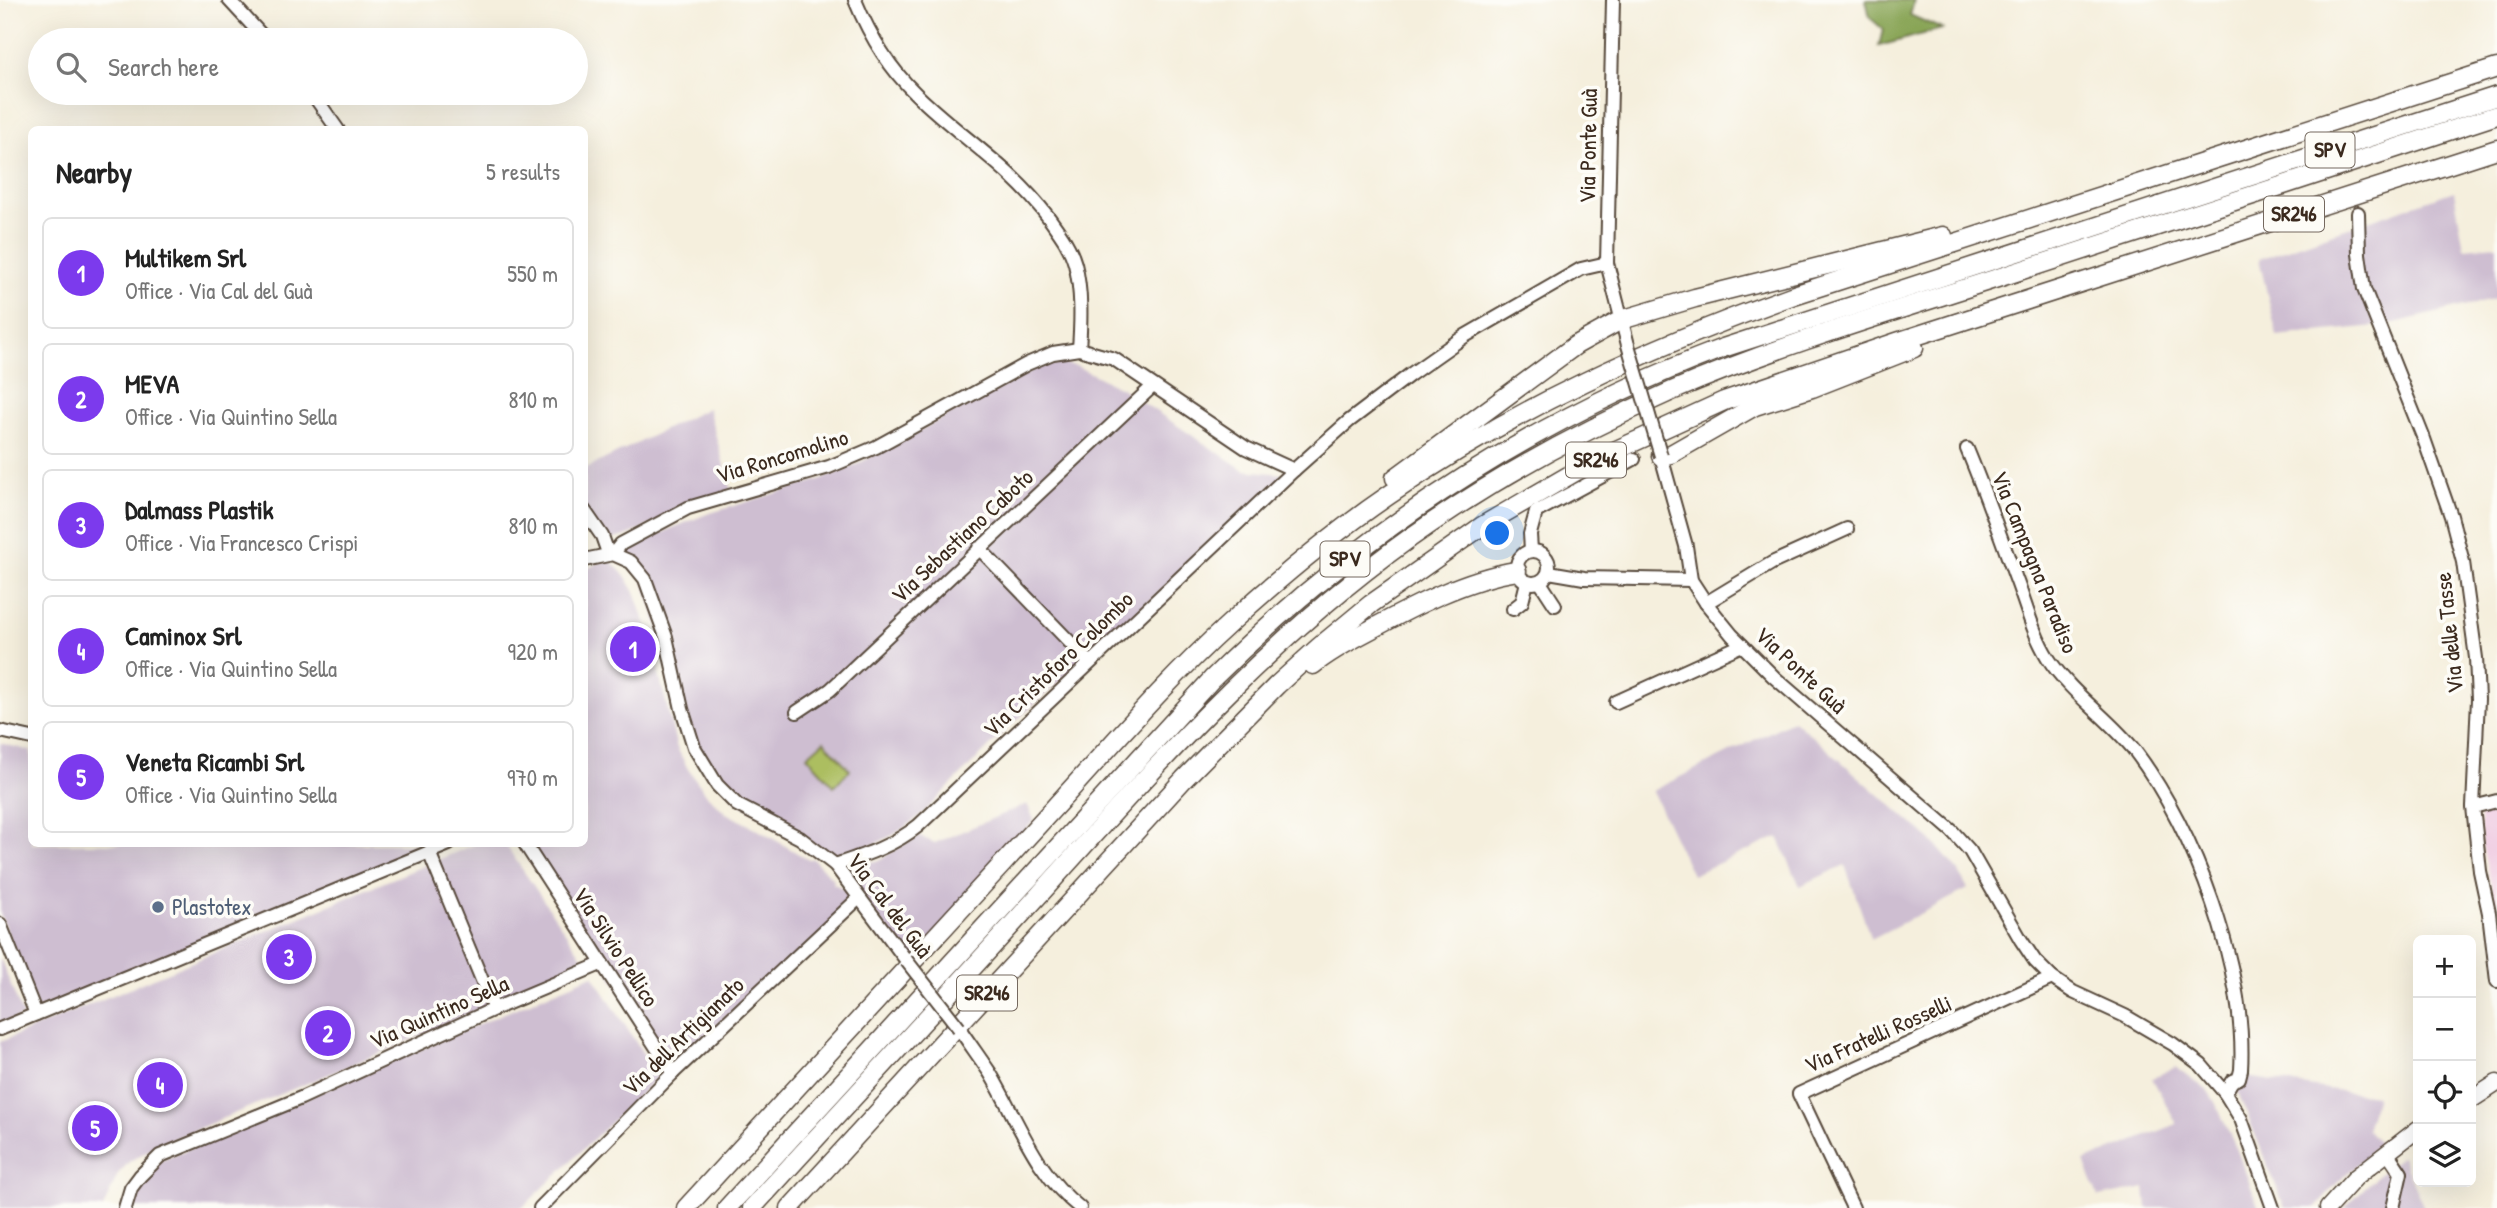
<!DOCTYPE html>
<meta charset="utf-8">
<style>
:root{--surface:#fff;--page:#f2f2f2;--text:#222;--muted:#767676;--line:#e0e0e0;--accent:#7c3aed}
body{margin:0;font-family:"Patrick Hand",sans-serif;background:var(--page);color:var(--text)}
.controls{position:absolute;right:21px;bottom:21px;display:grid;overflow:hidden;border-radius:10px;box-shadow:0 7px 28px #0002}
.controls button{width:63px;height:63px;display:grid;place-items:center;padding:0;border:0;border-bottom:2px solid var(--line);background:var(--surface);color:var(--text);font:35px sans-serif}
.you{position:absolute;left:1498px;top:534px;width:24px;height:24px;margin:-18px;border:5px solid #fff;border-radius:50%;background:#1a73e8;box-shadow:0 0 0 10px #1a73e833}
.badge{display:grid;place-items:center;width:46px;height:46px;border-radius:50%;background:var(--accent);color:#fff;font-size:23px;font-weight:700}
.pin{position:absolute;translate:-50% -50%;border:4px solid #fff;box-shadow:0 2px 7px #0006}
.list{margin:0;padding:0;list-style:none}
h2{display:flex;justify-content:space-between;align-items:center;height:91px;margin:0;padding:0 28px;font-size:30px}
h2 small{font-size:23px;font-weight:400;color:var(--muted)}
.list li{display:grid;grid-template-columns:46px 1fr auto;gap:21px;align-items:center;box-sizing:border-box;height:112px;margin:0 14px 14px;padding:0 14px;border:2px solid var(--line);border-radius:10px}
.list b{display:block;font-size:26px;white-space:nowrap}
.list p{margin:0;font-size:23px;white-space:nowrap;color:var(--muted)}
.list em{font-size:23px;font-style:normal;color:var(--muted)}
.icon{flex:none;width:38px;height:38px;fill:none;stroke:currentColor;stroke-width:2;stroke-linecap:round;stroke-linejoin:round}
.map{position:relative;flex:none;width:2497px;height:1208px;overflow:hidden}
.search{position:absolute;background:var(--surface);box-shadow:0 7px 28px #0002;left:28px;top:28px;width:560px;height:77px;display:flex;align-items:center;gap:18px;box-sizing:border-box;padding:0 24px;border-radius:38px;color:var(--muted);font-size:26px}
.panel{position:absolute;background:var(--surface);box-shadow:0 7px 28px #0002;left:28px;top:126px;width:560px;height:721px;border-radius:10px}
.map>svg:first-child{display:block}
.built{fill:#f1d0e4}
.industrial{fill:#cebed1}
.green{fill:#acbe61;stroke:#747440;stroke-width:2}
.forest{fill:#89a557;stroke:#62683a;stroke-width:2}
.lines{fill:none;stroke-linecap:round;stroke-linejoin:round}
.minor-casing{stroke:#57483b;stroke-width:16}
.major-casing{stroke:#57483b;stroke-width:19}
.highway-casing{stroke:#57483b;stroke-width:21}
.minor{stroke:#fff;stroke-width:12}
.major{stroke:#fff;stroke-width:16}
.highway{stroke:#fff;stroke-width:18}
.minor-bridge-casing{stroke:#57483b;stroke-width:16;stroke-linecap:butt}
.minor-bridge{stroke:#fff;stroke-width:12}
.service-dot{fill:#5c6f8a;stroke:#fdfcf7;stroke-width:2.5}
.labels{text-anchor:middle;stroke-width:7;stroke-linejoin:round;paint-order:stroke}
.shield{fill:#fdfcf7;stroke:#75695f;stroke-width:2}
.shield-label{font-size:21px;font-weight:bold;fill:#3b2a1e}
.street-label{font-size:23px;fill:#3b2a1e;stroke:#fdfcf7}
.service-label{font-size:23px;fill:#4e5e75;stroke:#fdfcf7;text-anchor:start}
</style>
<div class="map">
<svg width="2497" height="1208" viewBox="0 0 2497 1208">
<rect width="100%" height="100%" fill="#fdfcf7"/>
<filter id="ink" filterUnits="userSpaceOnUse"><feTurbulence type="fractalNoise" baseFrequency=".0143" numOctaves="2"/><feDisplacementMap in="SourceGraphic" scale="14" xChannelSelector="R" yChannelSelector="G"/><feConvolveMatrix kernelMatrix="1 2 1 2 8 2 1 2 1" color-interpolation-filters="sRGB"/></filter>
<filter id="wash" filterUnits="userSpaceOnUse"><feTurbulence type="fractalNoise" baseFrequency=".00686" numOctaves="4" result="noise"/><feDisplacementMap in="SourceGraphic" scale="28" xChannelSelector="R" yChannelSelector="G"/><feGaussianBlur stdDeviation="1.57" result="paint"/><feColorMatrix in="noise" values="0 0 0 0 0 0 0 0 0 0 0 0 0 0 0 0 0 1.4 0 .05"/><feComposite in="paint" operator="in"/></filter>
<g filter="url(#wash)">
<rect width="100%" height="100%" fill="#f5efdd"/>
<polygon class="built" points="2497,812 2497,912 2481,841 2480,816"/>
<g class="industrial">
<polygon points="2454,191 2464,248 2497,245 2497,298 2386,325 2277,336 2259,259"/>
<polygon points="1061,363 1076,366 1121,388 1244,470 1291,475 1009,727 920,816 895,834 873,845 831,856 735,800 701,761 639,567 625,552 670,529 707,514 819,480 852,467 1038,367"/>
<polygon points="708,408 731,490 626,536 607,541 585,512 585,469"/>
<polygon points="608,558 626,577 636,594 650,637 677,748 688,769 706,794 726,813 760,831 809,860 812,858 834,880 833,883 860,898 842,869 879,860 918,836 935,843 1027,804 1034,820 911,963 861,899 670,1066 524,844 584,844 585,570"/>
<polygon points="1794,720 1934,843 1959,872 1968,889 1871,939 1845,865 1800,886 1778,837 1692,875 1652,791"/>
<polygon points="0,743 31,751 32,844 434,844 37,1010 0,914"/>
<polygon points="476,844 505,844 585,961 399,1045 154,1147 130,1161 118,1174 103,1208 0,1208 0,1042"/>
<polygon points="0,958 23,1016 0,1025"/>
<polygon points="593,975 658,1077 522,1208 120,1208 160,1161"/>
<polygon points="2176,1067 2208,1091 2215,1102 2237,1150 2259,1208 2147,1208 2145,1188 2098,1197 2084,1161 2177,1124 2152,1078"/>
<polygon points="2246,1077 2376,1096 2366,1129 2380,1143 2334,1186 2315,1208 2285,1208 2235,1085 2241,1078"/>
<polygon points="2402,1156 2424,1208 2344,1208 2378,1175"/>
</g>
<polygon class="green" points="824,741 850,770 834,786 807,756"/>
<polygon class="forest" points="1866,0 1914,0 1910,15 1942,29 1879,46 1883,29 1870,18"/>
</g>
<g filter="url(#ink)">
<g class="lines">
<defs>
<g id="minor">
<polyline points="229,0 266,40"/>
<path d="M855,0C869,34 889,68 916,94C961,138 1010,166 1049,218C1059,232 1070,246 1075,264C1082,292 1081,320 1079,349"/>
<polyline points="1613,0 1607,263 1628,345"/>
<polyline points="312,93 338,130"/>
<polyline points="2358,213 2359,254 2364,289 2424,439 2451,516 2463,562 2476,658 2478,699 2473,807 2480,871 2489,913 2497,981"/>
<path d="M1967,449C1985,492 2000,535 2016,579C2026,605 2033,634 2048,658C2071,694 2109,718 2135,751C2195,830 2247,971 2241,1070L2239,1078L2232,1081L2225,1093"/>
<polyline points="1661,456 1686,546 1691,580 1706,603 1732,635 1774,677 1952,831 1970,851 2021,940 2035,961 2052,978 2073,992 2125,1016 2173,1044 2201,1065 2225,1093 2241,1119 2273,1208"/>
<polyline points="584,510 602,536 608,553"/>
<polyline points="979,548 1089,662"/>
<polyline points="1531,550 1530,534 1536,512 1634,459"/>
<circle cx="1533" cy="567" r="16"/>
<polyline points="613,554 621,544 688,508 829,467 876,447 1027,364 1053,353 1079,349 1114,359 1246,448 1294,470"/>
<polyline points="584,560 613,554 631,562 645,579 666,637 682,709 694,747 717,785 737,805 800,838 835,865 906,960"/>
<polyline points="1549,572 1584,578 1691,580"/>
<polyline points="1540,582 1555,605"/>
<polyline points="1706,603 1772,563 1847,529"/>
<polyline points="1513,609 1522,602 1527,582"/>
<polyline points="1616,702 1742,645"/>
<polyline points="797,712 830,690 1153,386"/>
<polyline points="0,731 32,738"/>
<polyline points="2473,807 2497,801"/>
<polyline points="525,844 673,1073"/>
<polyline points="429,852 494,1009"/>
<path d="M835,865C865,855 893,846 918,826L1294,470L1349,421L1411,374L1465,336L1581,269L1607,263"/>
<polyline points="0,924 36,1014"/>
<path d="M959,1028C969,1043 980,1058 990,1073C1018,1120 1035,1173 1080,1208"/>
<polyline points="0,1029 449,844"/>
<polyline points="2387,1152 2401,1173 2393,1208"/>
<polyline points="125,1208 131,1188 140,1176 160,1156 301,1098 494,1009 601,964"/>
<polyline points="540,1208 673,1073 859,898"/>
<polyline points="1853,1208 1799,1094 2052,978"/>
</g>
<g id="major">
<polyline points="2471,1100 2497,1083"/>
<polyline points="2328,1208 2356,1177 2418,1129"/>
</g>
<g id="highway">
<polyline points="1661,456 1671,454 1755,406 1812,388 1914,348"/>
<polyline points="1395,478 1576,345 1621,320 1695,298 1943,236"/>
<path d="M1313,665C1329,652 1349,641 1368,631C1414,606 1465,579 1517,571"/>
<path d="M686,1208C808,1075 930,942 1053,809C1110,747 1166,681 1229,624C1279,578 1332,534 1389,495C1517,407 1648,348 1794,295L2497,68"/>
<path d="M727,1208L1212,679C1359,533 1530,421 1723,348L2497,96"/>
<path d="M752,1208C847,1104 944,1000 1039,895C1160,761 1280,626 1430,524C1506,472 1588,428 1672,391C1782,344 1899,310 2013,273C2174,221 2336,168 2497,115"/>
<polyline points="790,1208 1184,779 1277,685 1319,647 1371,604 1482,526 1599,458 1724,401 1897,342 2497,149"/>
</g>
</defs>
<use href="#minor" class="minor-casing"/>
<use href="#major" class="major-casing"/>
<use href="#highway" class="highway-casing"/>
<use href="#minor" class="minor"/>
<use href="#major" class="major"/>
<use href="#highway" class="highway"/>
<defs>
<g id="minor-bridge">
<polyline points="1628,345 1661,456"/>
<polyline points="906,960 959,1028"/>
</g>
</defs>
<use href="#minor-bridge" class="minor-bridge-casing"/>
<use href="#minor-bridge" class="minor-bridge"/>
</g>
</g>
<circle class="service-dot" cx="158" cy="907" r="7"/>
<g class="labels">
<g class="shield">
<rect x="2305.5" y="132.5" width="49" height="35" rx="5"/>
<rect x="2264" y="196.5" width="60" height="35" rx="5"/>
<rect x="1566" y="442.5" width="60" height="35" rx="5"/>
<rect x="1320.5" y="541.5" width="49" height="35" rx="5"/>
<rect x="957" y="975.5" width="60" height="35" rx="5"/>
</g>
<g class="shield-label">
<text x="2330" y="157">SPV</text>
<text x="2294" y="221">SR246</text>
<text x="1596" y="467">SR246</text>
<text x="1345" y="566">SPV</text>
<text x="987" y="1000">SR246</text>
</g>
<g class="street-label">
<text transform="translate(1588 146) rotate(-89)" y="8">Via Ponte Guà</text>
<text transform="translate(782 456) rotate(-17)" y="8">Via Roncomolino</text>
<text transform="translate(962 536) rotate(-43)" y="8">Via Sebastiano Caboto</text>
<text transform="translate(2035 562) rotate(68)" y="8">Via Campagna Paradiso</text>
<text transform="translate(2449 633) rotate(-96)" y="8">Via delle Tasse</text>
<text transform="translate(1058 664) rotate(-44)" y="8">Via Cristoforo Colombo</text>
<text transform="translate(1801 670) rotate(43)" y="8">Via Ponte Guà</text>
<text transform="translate(890 905) rotate(53)" y="8">Via Cal del Guà</text>
<text transform="translate(616 947) rotate(57)" y="8">Via Silvio Pellico</text>
<text transform="translate(439 1012) rotate(-24)" y="8">Via Quintino Sella</text>
<text transform="translate(1878 1034) rotate(-24)" y="8">Via Fratelli Rosselli</text>
<text transform="translate(683 1036) rotate(-44)" y="8">Via dell'Artigianato</text>
</g>
<g class="service-label">
<text x="172" y="915">Plastotex</text>
</g>
</g>
</svg>
<div class="controls">
<button>+</button>
<button>−</button>
<button><svg class="icon" aria-label="locate" viewBox="0 0 24 24"><circle cx="12" cy="12" r="6"/><path d="M12 2v4M12 18v4M2 12h4M18 12h4"/></svg></button>
<button><svg class="icon" aria-label="layers" viewBox="0 0 24 24"><path d="M12 4l9 5-9 5-9-5zM3 14l9 5 9-5"/></svg></button>
</div>
<div class="you"></div>
<div class="pin badge" style="left:633px;top:649px">1</div>
<div class="pin badge" style="left:328px;top:1033px">2</div>
<div class="pin badge" style="left:289px;top:957px">3</div>
<div class="pin badge" style="left:160px;top:1085px">4</div>
<div class="pin badge" style="left:95px;top:1128px">5</div>
<div class="search"><svg class="icon" aria-label="search" viewBox="0 0 24 24"><circle cx="10" cy="10" r="6"/><path d="M15 15l6 6"/></svg>Search here</div>
<section class="panel">
<h2>Nearby<small>5 results</small></h2>
<ul class="list">
<li><span class="badge">1</span><div><b>Multikem Srl</b><p>Office · Via Cal del Guà</p></div><em>550 m</em></li>
<li><span class="badge">2</span><div><b>MEVA</b><p>Office · Via Quintino Sella</p></div><em>810 m</em></li>
<li><span class="badge">3</span><div><b>Dalmass Plastik</b><p>Office · Via Francesco Crispi</p></div><em>810 m</em></li>
<li><span class="badge">4</span><div><b>Caminox Srl</b><p>Office · Via Quintino Sella</p></div><em>920 m</em></li>
<li><span class="badge">5</span><div><b>Veneta Ricambi Srl</b><p>Office · Via Quintino Sella</p></div><em>970 m</em></li>
</ul>
</section>
</div>
